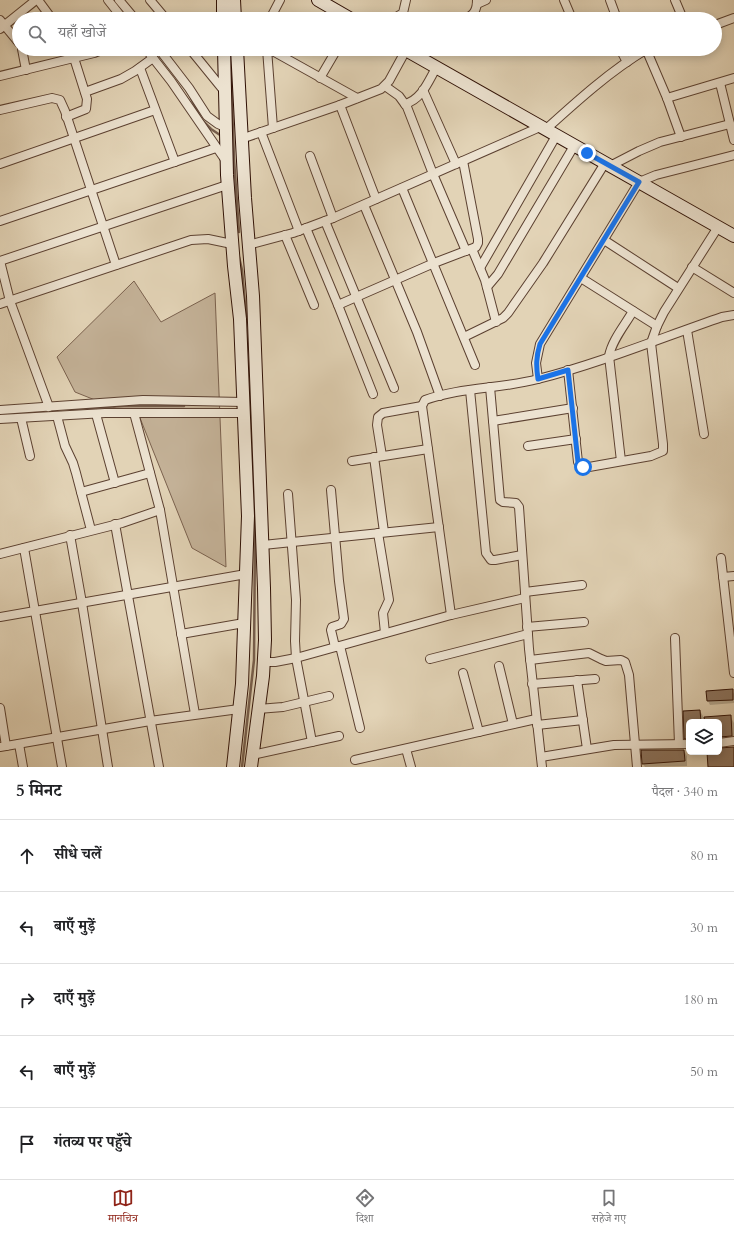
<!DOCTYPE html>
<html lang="hi">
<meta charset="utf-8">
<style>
:root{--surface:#fff;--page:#f6f6f6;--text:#202124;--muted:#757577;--line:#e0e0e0;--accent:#8f2418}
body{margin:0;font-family:Cardo,"Noto Serif Devanagari",serif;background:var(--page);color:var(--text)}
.controls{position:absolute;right:12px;bottom:12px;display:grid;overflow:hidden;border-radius:6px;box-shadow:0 2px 10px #0003}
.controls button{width:36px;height:36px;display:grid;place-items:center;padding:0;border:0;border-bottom:1px solid var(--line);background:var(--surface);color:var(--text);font:20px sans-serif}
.stop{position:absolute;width:12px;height:12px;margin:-9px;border:3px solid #1a73e8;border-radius:50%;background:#fff}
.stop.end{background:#1a73e8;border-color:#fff;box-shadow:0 1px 4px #0008}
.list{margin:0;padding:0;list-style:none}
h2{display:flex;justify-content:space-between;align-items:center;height:52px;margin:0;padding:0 16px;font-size:17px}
h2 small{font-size:13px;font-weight:400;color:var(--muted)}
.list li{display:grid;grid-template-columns:26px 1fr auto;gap:12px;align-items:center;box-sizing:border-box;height:72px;padding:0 16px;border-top:1px solid var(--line)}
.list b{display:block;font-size:15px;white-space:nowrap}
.list em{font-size:13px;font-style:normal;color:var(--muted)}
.icon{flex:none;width:22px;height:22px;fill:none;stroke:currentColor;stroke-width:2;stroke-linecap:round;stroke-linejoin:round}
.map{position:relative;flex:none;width:734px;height:767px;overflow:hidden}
.search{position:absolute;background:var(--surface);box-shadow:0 2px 10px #0003;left:12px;right:12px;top:12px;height:44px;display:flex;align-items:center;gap:10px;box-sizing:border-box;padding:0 14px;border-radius:22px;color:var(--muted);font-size:15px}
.sheet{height:412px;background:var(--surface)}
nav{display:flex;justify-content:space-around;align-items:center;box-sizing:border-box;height:56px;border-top:1px solid var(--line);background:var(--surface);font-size:11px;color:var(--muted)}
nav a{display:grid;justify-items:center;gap:2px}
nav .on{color:var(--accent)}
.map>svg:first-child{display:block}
.green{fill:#c4b298;stroke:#7a614e}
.shadow{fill:#0003}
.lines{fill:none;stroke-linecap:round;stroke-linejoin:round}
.stream{stroke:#765d4b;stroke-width:2.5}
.building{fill:#8c7561;stroke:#2f1005}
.street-casing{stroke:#5c4131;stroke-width:10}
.secondary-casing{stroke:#2f1005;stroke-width:14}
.street{stroke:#ece2d0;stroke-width:8}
.secondary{stroke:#ece2d0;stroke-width:12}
.route{stroke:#1a73e8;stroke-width:5}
</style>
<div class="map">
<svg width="734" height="767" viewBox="0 0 734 767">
<rect width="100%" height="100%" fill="#e2d3b6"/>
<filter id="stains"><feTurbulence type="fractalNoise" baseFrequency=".005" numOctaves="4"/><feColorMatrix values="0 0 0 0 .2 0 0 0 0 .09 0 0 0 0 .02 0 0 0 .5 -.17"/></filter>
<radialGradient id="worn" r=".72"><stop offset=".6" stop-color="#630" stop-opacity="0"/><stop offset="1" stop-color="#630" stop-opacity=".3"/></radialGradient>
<polygon class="green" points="134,281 161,322 215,293 226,567 192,548 140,418 75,392 57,357"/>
<g class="shadow">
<polygon points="732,690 734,694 734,703 710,705 708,701 707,692"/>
<polygon points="700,711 704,718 730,716 734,723 734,743 720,746 719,748 719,722 689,722 689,745 685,738 684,712"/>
<polygon points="684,751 687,756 687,766 645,767 643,764"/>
</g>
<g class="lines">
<g class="stream">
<polyline points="230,49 234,159 239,232"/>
<polyline points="190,96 200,117"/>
<polyline points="203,121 211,129 220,135"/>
<polyline points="239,257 242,270 246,316"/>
<polyline points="70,409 124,406 184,406"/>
<polyline points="242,767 254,660 255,536 246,329"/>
</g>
</g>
<g class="building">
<polygon points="733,689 733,700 707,701 706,691"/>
<polygon points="700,710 701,722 689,722 689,739 684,739 683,711"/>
<polygon points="731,715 732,736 719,737 719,722 705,722 704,717"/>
<polygon points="734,747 734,767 708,767 707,752 719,752 719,748"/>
<polygon points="641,750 684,750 685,761 642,764"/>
</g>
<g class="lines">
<defs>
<g id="street">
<polyline points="38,0 52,19"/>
<polyline points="108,0 123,19"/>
<polyline points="119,0 135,19"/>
<polyline points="150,0 166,19"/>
<polyline points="564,0 572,19"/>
<polyline points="610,0 617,19"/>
<polyline points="675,0 683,19"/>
<polyline points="477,4 486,0"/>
<polyline points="270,19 280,0"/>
<polyline points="393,19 403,13 406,0"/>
<path d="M465,19C474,15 477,10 477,0"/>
<polyline points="0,20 19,43"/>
<polyline points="715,25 734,18"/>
<polyline points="0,29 36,0"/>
<polyline points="22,49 26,70"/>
<polyline points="146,49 171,81 226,161"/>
<polyline points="159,49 189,88 207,116 218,124 225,127"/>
<polyline points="190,49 225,92"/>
<polyline points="267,49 273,128"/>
<polyline points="269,49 357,98"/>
<polyline points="620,49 627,62"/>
<polyline points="646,49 667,98 681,137"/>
<polyline points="140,68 175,162"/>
<polyline points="0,76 94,53 104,49"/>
<polyline points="320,78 337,49"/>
<polyline points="720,83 734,140"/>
<polyline points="385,86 399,96 407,107 433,174 466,251"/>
<polyline points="423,90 456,164"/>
<polyline points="85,92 121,79 135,71 153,58"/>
<polyline points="667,98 734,78"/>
<path d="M405,104C422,99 428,82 436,68"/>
<polyline points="340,105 376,199"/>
<polyline points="0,110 52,98 60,100 65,111 116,265"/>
<polyline points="66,117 86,109 87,99 74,58"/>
<path d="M545,130C577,101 610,71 647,49"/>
<polyline points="261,132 299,231"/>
<polyline points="241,139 340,105 381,89 389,81 406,50"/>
<polyline points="310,156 333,218"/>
<polyline points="0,164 155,110"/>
<polyline points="610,166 639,151 660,142 730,124"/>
<polyline points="402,188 475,365"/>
<polyline points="364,205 417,332 440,396"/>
<polyline points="0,221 216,148"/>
<polyline points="325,221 394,388"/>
<polyline points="306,228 338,305 373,394"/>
<polyline points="285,235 314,305"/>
<polyline points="604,240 678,288"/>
<polyline points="248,245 293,233 333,218 540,127"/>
<polyline points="472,249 485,280 496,322"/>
<polyline points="0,261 227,185"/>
<polyline points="0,261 10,301 49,407"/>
<polyline points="692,267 734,293"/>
<polyline points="480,268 556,136"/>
<polyline points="581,278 657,326"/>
<polyline points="487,287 498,274 574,146"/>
<polyline points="0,304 191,240 208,239 232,244"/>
<polyline points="338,305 434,263 476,247 478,243 478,239 463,161"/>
<polyline points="687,330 704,434"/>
<polyline points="464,337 503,318 508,313 543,263 605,163"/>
<polyline points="568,370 578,462 581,466 589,467 651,456 663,451 663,444 651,343 657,326 664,312 718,227"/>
<polyline points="538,379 536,363 540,344 639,182 656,175 734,155"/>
<polyline points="490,387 500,500 503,502 516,503 519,507 529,649 542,767"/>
<polyline points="470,390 486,553 491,560 495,560 522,555"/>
<polyline points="0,410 143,400 243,402"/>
<polyline points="134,413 160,510 195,714"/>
<polyline points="96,414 115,483"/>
<polyline points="57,416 65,446 73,463 76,473 91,530"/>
<polyline points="21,418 30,456"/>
<polyline points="0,419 105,413 243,413"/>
<polyline points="493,421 573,408"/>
<polyline points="528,446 576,439"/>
<polyline points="382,456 377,425 378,417 383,413 422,406"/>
<polyline points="374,457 384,532"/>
<polyline points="352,461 428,449"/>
<path d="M621,461L609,356C612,340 625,325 633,311"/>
<polyline points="331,490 339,581 344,619 341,624 332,627 331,630 335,647"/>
<polyline points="81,492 150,473"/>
<polyline points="288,494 296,600 295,641 296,658 312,742"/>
<polyline points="115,524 159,767"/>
<polyline points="378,533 389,600 383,613 385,633"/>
<polyline points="70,535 82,603 108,767"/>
<polyline points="263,545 439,527"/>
<polyline points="24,548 62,767"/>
<polyline points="0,554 122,523 160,510"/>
<polyline points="721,558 734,673"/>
<polyline points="723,577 734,576"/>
<polyline points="525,592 582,585"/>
<path d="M451,615L422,406L425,400C461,387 501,389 538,379C600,363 661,338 722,317L734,315"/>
<polyline points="0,617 246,574"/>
<polyline points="527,627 584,622"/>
<polyline points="181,634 244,623"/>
<polyline points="675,638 679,744"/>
<polyline points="340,646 360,728"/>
<polyline points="430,659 528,634"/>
<polyline points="530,660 589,653 601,659 606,661 621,660 625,662 629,675 637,767"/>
<polyline points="264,662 275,662 296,658 451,615 525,598"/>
<polyline points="499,666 513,724"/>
<polyline points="463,673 479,732"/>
<polyline points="577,680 587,749"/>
<polyline points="532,684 595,679"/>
<polyline points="0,708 6,746"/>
<polyline points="258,709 283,707 329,696"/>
<polyline points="537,725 583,720"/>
<polyline points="719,743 734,741"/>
<polyline points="19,744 23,767"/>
<polyline points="0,747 150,721 239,709"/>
<polyline points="406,749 411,767"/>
<polyline points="252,755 339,736"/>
<polyline points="541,757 614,745 689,744"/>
<polyline points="355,760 536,719"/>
</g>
<g id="secondary">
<polyline points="223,0 223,19"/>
<polyline points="234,0 235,19"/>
<polyline points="318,0 351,19"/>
<polyline points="224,49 227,175 234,266 240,319 248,516 242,684 233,767"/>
<polyline points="237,49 245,198 253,296 264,588 265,640 263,676 251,767"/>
<polyline points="404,49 734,236"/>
</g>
</defs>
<use href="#street" class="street-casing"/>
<use href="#secondary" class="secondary-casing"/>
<use href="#street" class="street"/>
<use href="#secondary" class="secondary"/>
</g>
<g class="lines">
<path class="route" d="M583,467L580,465L578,462L568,370L538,379C536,366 536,357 540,344L639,182L587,153"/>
</g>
<rect width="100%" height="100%" filter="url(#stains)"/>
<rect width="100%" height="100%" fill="url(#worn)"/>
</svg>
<div class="controls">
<button><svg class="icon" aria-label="layers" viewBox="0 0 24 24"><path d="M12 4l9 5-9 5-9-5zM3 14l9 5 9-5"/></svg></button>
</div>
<div class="stop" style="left:583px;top:467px"></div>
<div class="stop end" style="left:587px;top:153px"></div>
<div class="search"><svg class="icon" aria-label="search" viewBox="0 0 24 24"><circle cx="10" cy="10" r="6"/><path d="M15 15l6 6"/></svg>यहाँ खोजें</div>
</div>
<section class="sheet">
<h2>5 मिनट<small>पैदल · 340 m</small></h2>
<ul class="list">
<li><svg class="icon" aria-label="ahead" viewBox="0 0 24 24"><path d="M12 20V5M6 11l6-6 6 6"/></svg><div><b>सीधे चलें</b></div><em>80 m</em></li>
<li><svg class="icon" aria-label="left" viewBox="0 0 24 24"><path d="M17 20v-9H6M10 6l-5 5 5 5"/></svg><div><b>बाएँ मुड़ें</b></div><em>30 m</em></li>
<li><svg class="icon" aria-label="right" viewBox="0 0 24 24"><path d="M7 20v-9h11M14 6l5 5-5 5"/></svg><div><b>दाएँ मुड़ें</b></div><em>180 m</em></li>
<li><svg class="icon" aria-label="left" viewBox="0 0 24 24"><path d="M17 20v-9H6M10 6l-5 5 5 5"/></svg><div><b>बाएँ मुड़ें</b></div><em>50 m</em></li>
<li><svg class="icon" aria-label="arrive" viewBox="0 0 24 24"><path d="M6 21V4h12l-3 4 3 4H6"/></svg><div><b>गंतव्य पर पहुँचे</b></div></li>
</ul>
</section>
<nav>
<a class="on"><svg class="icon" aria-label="map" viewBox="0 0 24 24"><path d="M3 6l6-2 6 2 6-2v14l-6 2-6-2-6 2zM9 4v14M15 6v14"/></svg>मानचित्र</a>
<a><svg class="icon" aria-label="directions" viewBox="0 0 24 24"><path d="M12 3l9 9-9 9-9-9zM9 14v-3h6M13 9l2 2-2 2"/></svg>दिशा</a>
<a><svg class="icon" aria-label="saved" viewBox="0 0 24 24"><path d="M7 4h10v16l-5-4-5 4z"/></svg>सहेजे गए</a>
</nav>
